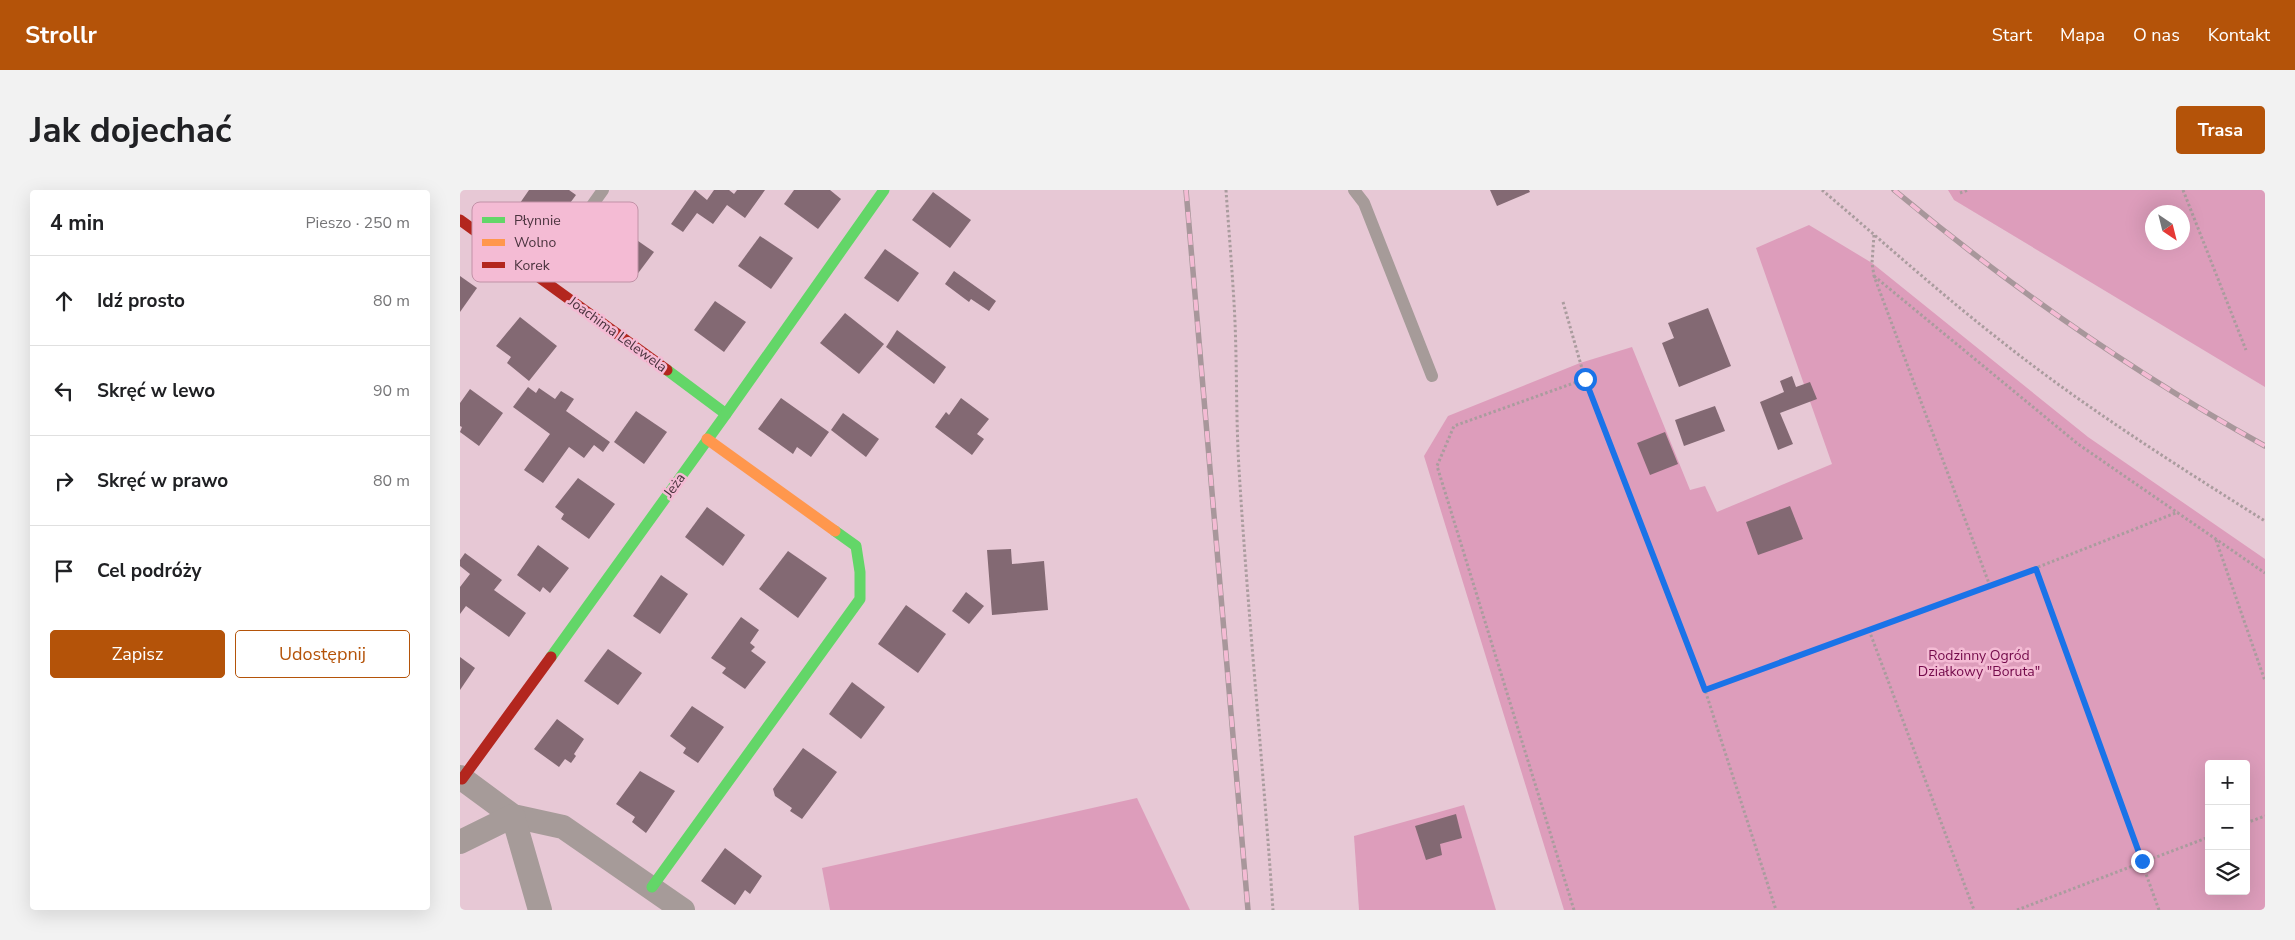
<!DOCTYPE html>
<html lang="pl">
<meta charset="utf-8">
<style>
:root{--surface:#fff;--page:#f2f2f2;--text:#202124;--muted:#757577;--line:#e0e0e0;--accent:#b45309}
body{margin:0;font-family:"Nunito Sans",sans-serif;background:var(--page);color:var(--text)}
.controls{position:absolute;right:15px;bottom:15px;display:grid;overflow:hidden;border-radius:5px;box-shadow:0 5px 20px #0002}
.controls button{width:45px;height:45px;display:grid;place-items:center;padding:0;border:0;border-bottom:1px solid var(--line);background:var(--surface);color:var(--text);font:25px sans-serif}
.compass{position:absolute;left:1685px;top:15px;width:45px;height:45px;border-radius:50%;background:var(--surface);box-shadow:0 5px 20px #0002;rotate:145deg}
.stop{position:absolute;width:15px;height:15px;margin:-11px;border:4px solid #1a73e8;border-radius:50%;background:#fff}
.stop.end{background:#1a73e8;border-color:#fff;box-shadow:0 1px 5px #0008}
.list{margin:0;padding:0;list-style:none}
h2{display:flex;justify-content:space-between;align-items:center;height:65px;margin:0;padding:0 20px;font-size:21px}
h2 small{font-size:16px;font-weight:400;color:var(--muted)}
.list li{display:grid;grid-template-columns:32px 1fr auto;gap:15px;align-items:center;box-sizing:border-box;height:90px;padding:0 20px;border-top:1px solid var(--line)}
.list b{display:block;font-size:19px;white-space:nowrap}
.list em{font-size:16px;font-style:normal;color:var(--muted)}
.actions{display:flex;gap:10px;padding:15px 20px}
.actions a{flex:1;padding:11px 0;border:1px solid var(--accent);border-radius:5px;text-align:center;font-size:18px;color:var(--accent)}
.actions .main{background:var(--accent);color:#fff}
.icon{flex:none;width:28px;height:28px;fill:none;stroke:currentColor;stroke-width:2;stroke-linecap:round;stroke-linejoin:round}
.map{position:relative;flex:none;width:1805px;height:720px;overflow:hidden;border-radius:5px}
header{display:flex;align-items:center;gap:30px;box-sizing:border-box;height:70px;padding:0 25px;background:var(--accent);color:#fff}
header strong{font-size:24px}
nav{display:flex;gap:28px;margin-inline-start:auto;font-size:18px}
.intro{display:flex;align-items:center;justify-content:space-between;box-sizing:border-box;height:120px;padding:0 30px}
h1{margin:0;font-size:35px}
.button{padding:12px 22px;border-radius:5px;background:var(--accent);color:#fff;font-size:18px;font-weight:700}
main{display:flex;gap:30px;padding:0 30px}
aside{flex:1;background:var(--surface);border-radius:5px;box-shadow:0 5px 20px #0002}
.map>svg:first-child{display:block}
.green{fill:#dd9dbb;fill-rule:evenodd}
.building{fill:#836973}
.lines{fill:none;stroke-linecap:round;stroke-linejoin:round}
.path{stroke:#aa9c9e;stroke-width:3;stroke-dasharray:2.5 2.5;stroke-linecap:butt}
.lane{stroke:#a69b99;stroke-width:12}
.street{stroke:#a69b99;stroke-width:24}
.fast{stroke:#63d668;stroke-width:11}
.slow{stroke:#ff974d;stroke-width:11}
.jam{stroke:#b3261e;stroke-width:11}
.rail-casing{stroke:#a8979b;stroke-width:5.5}
.rail{stroke:#f4bbd4;stroke-width:4;stroke-dasharray:11;stroke-linecap:butt}
.route{stroke:#1a73e8;stroke-width:6}
.labels{text-anchor:middle;stroke-width:5;stroke-linejoin:round;paint-order:stroke}
.street-label{font-size:14px;fill:#4a333e;stroke:#f4bbd4}
.park-label{font-size:14px;fill:#730a4a;stroke:#f4bbd4}
.key{fill:#f4bbd4;stroke:#c192a7;stroke-width:1}
.key-label{font-size:14px;fill:#4a333e}
</style>
<header>
<strong>Strollr</strong>
<nav><a>Start</a><a>Mapa</a><a>O nas</a><a>Kontakt</a></nav>
</header>
<div class="intro"><h1>Jak dojechać</h1><a class="button">Trasa</a></div>
<main>
<aside>
<h2>4 min<small>Pieszo · 250 m</small></h2>
<ul class="list">
<li><svg class="icon" aria-label="ahead" viewBox="0 0 24 24"><path d="M12 20V5M6 11l6-6 6 6"/></svg><div><b>Idź prosto</b></div><em>80 m</em></li>
<li><svg class="icon" aria-label="left" viewBox="0 0 24 24"><path d="M17 20v-9H6M10 6l-5 5 5 5"/></svg><div><b>Skręć w lewo</b></div><em>90 m</em></li>
<li><svg class="icon" aria-label="right" viewBox="0 0 24 24"><path d="M7 20v-9h11M14 6l5 5-5 5"/></svg><div><b>Skręć w prawo</b></div><em>80 m</em></li>
<li><svg class="icon" aria-label="arrive" viewBox="0 0 24 24"><path d="M6 21V4h12l-3 4 3 4H6"/></svg><div><b>Cel podróży</b></div></li>
</ul>
<div class="actions"><a class="main">Zapisz</a><a>Udostępnij</a></div>
</aside>
<div class="map">
<svg width="1805" height="720" viewBox="0 0 1805 720">
<rect width="100%" height="100%" fill="#e7c8d5"/>
<g class="green">
<path d="M1488,0H1805V197L1494,10ZM1722,22V52H1692V22Z"/>
<path d="M1349,35L1412,73L1628,247L1805,369V720H1104L964,266L988,226L1120,173L1172,157L1230,300L1245,296L1257,322L1372,274L1296,58ZM1749,574H1786V701H1749Z"/>
<polygon points="677,608 730,720 370,720 362,678"/>
<polygon points="1004,615 1036,720 899,720 894,646"/>
</g>
<g class="building">
<polygon points="69,0 109,0 116,5 90,40 72,28 75,23 60,13"/>
<polygon points="235,0 247,10 254,0 269,0 274,4 277,0 305,0 285,28 267,15 253,34 237,23 223,42 211,34"/>
<polygon points="334,0 370,0 381,9 358,39 324,14"/>
<polygon points="1030,0 1069,0 1070,2 1037,16"/>
<polygon points="473,2 511,30 490,58 452,30"/>
<polygon points="155,35 194,62 176,86 138,59"/>
<polygon points="300,46 333,68 311,99 278,76"/>
<polygon points="425,59 459,83 438,112 404,88"/>
<polygon points="494,81 536,111 529,121 511,109 509,112 485,94"/>
<polygon points="0,86 17,98 0,122"/>
<polygon points="255,111 286,132 264,162 234,140"/>
<polygon points="1248,118 1271,176 1219,197 1202,153 1214,148 1208,133"/>
<polygon points="385,123 424,154 399,184 360,153"/>
<polygon points="60,127 97,156 69,191 47,173 51,167 36,156"/>
<polygon points="437,140 486,177 474,194 426,157"/>
<polygon points="1332,186 1336,197 1350,192 1357,209 1320,223 1333,254 1318,260 1300,212 1324,202 1320,191"/>
<polygon points="68,197 76,203 79,198 95,209 101,201 114,209 106,221 150,252 143,262 134,255 124,268 109,257 83,293 64,280 90,244 53,217"/>
<polygon points="10,199 43,223 19,256 0,242 2,237 0,236 0,213"/>
<polygon points="321,208 369,242 351,267 337,257 333,264 298,239"/>
<polygon points="501,208 529,229 517,244 524,249 512,265 475,237 486,222 489,225"/>
<polygon points="1255,216 1265,241 1224,256 1215,230"/>
<polygon points="176,221 207,242 184,274 154,252"/>
<polygon points="383,223 419,249 406,267 371,240"/>
<polygon points="1205,242 1218,274 1190,285 1177,253"/>
<polygon points="118,288 155,314 129,349 101,329 104,324 95,317"/>
<polygon points="1330,316 1343,349 1298,365 1286,332"/>
<polygon points="247,317 285,345 263,376 225,347"/>
<polygon points="78,355 109,378 90,403 83,397 80,402 57,385"/>
<polygon points="551,359 552,374 584,371 588,420 532,425 527,360"/>
<polygon points="328,361 367,388 338,428 299,399"/>
<polygon points="5,363 42,390 34,400 66,423 49,447 6,416 0,424 0,397 10,384 0,376 0,370"/>
<polygon points="201,385 228,404 200,444 173,426"/>
<polygon points="506,402 524,416 509,434 492,421"/>
<polygon points="446,415 486,444 458,483 418,454"/>
<polygon points="281,427 299,440 290,453 295,457 291,461 306,472 285,499 262,483 266,478 251,468"/>
<polygon points="148,459 182,483 158,515 124,491"/>
<polygon points="0,467 15,478 0,500"/>
<polygon points="392,492 425,517 401,549 369,524"/>
<polygon points="232,516 264,537 238,573 223,563 226,558 210,546"/>
<polygon points="97,529 124,549 114,564 116,566 111,573 105,569 99,577 74,559"/>
<polygon points="343,558 377,582 342,629 330,621 332,618 315,606 313,599"/>
<polygon points="180,581 215,601 186,643 172,632 175,627 156,614"/>
<polygon points="996,624 1002,648 980,654 982,665 966,670 955,636"/>
<polygon points="265,658 302,686 290,704 285,700 275,715 241,691"/>
</g>
<g class="lines">
<g class="path">
<path d="M766,0C769,44 773,88 775,132C777,181 776,230 779,279C788,426 803,573 813,720"/>
<path d="M1362,0C1420,49 1476,100 1536,147C1621,215 1713,273 1805,331"/>
<polyline points="1723,0 1786,160"/>
<polyline points="1500,3 1508,0"/>
<polyline points="1414,45 1412,73 1414,86 1530,396"/>
<polyline points="1414,86 1618,254 1805,383"/>
<polyline points="1103,112 1125,189 1245,500 1316,720"/>
<polyline points="1756,350 1805,491"/>
<polyline points="1576,379 1699,720"/>
<polyline points="1409,440 1514,720"/>
<polyline points="1245,500 1530,396 1718,322"/>
<polyline points="1786,633 1805,626"/>
<polyline points="1114,720 977,276 994,236 1125,189"/>
<polyline points="1557,720 1749,647"/>
</g>
<g class="lane">
<polyline points="894,0 904,13 972,186"/>
<polyline points="81,87 143,0"/>
</g>
<g class="street">
<polyline points="0,587 53,626 103,637 223,720"/>
<polyline points="0,652 53,626 80,720"/>
</g>
<g class="fast">
<polyline points="207,180 266,224"/>
<polyline points="91,467 266,224 424,0"/>
<polyline points="192,697 400,409 400,382 396,356 375,341"/>
</g>
<polyline class="slow" points="247,249 375,341"/>
<g class="jam">
<polyline points="0,30 207,180"/>
<polyline points="2,589 91,467"/>
</g>
<defs>
<g id="rail">
<polyline points="726,0 788,720"/>
<path d="M1434,0C1549,96 1674,183 1805,256"/>
</g>
</defs>
<use href="#rail" class="rail-casing"/>
<use href="#rail" class="rail"/>
</g>
<g class="lines">
<polyline class="route" points="1125,189 1245,500 1576,379 1682,671"/>
</g>
<g class="labels">
<g class="street-label">
<text transform="translate(158 144) rotate(36)" y="5">Joachima Lelewela</text>
<text transform="translate(214 295) rotate(-54)" y="5">Jeża</text>
</g>
<g class="park-label">
<text x="1519" y="470">Rodzinny Ogród<tspan x="1519" dy="16">Działkowy "Boruta"</tspan></text>
</g>
</g>
<rect x="12" y="12" width="166" height="80" rx="8" class="key"/>
<rect x="22" y="27" width="23" height="6" fill="#63d668"/>
<rect x="22" y="49" width="23" height="7" fill="#ff974d"/>
<rect x="22" y="72" width="23" height="6" fill="#b3261e"/>
<g class="key-label">
<text x="54" y="35">Płynnie</text>
<text x="54" y="57">Wolno</text>
<text x="54" y="80">Korek</text>
</g>
</svg>
<div class="controls">
<button>+</button>
<button>−</button>
<button><svg class="icon" aria-label="layers" viewBox="0 0 24 24"><path d="M12 4l9 5-9 5-9-5zM3 14l9 5 9-5"/></svg></button>
</div>
<svg class="compass" viewBox="-18 -18 36 36"><path d="M0-13l5 13h-10z" fill="#e53935"/><path d="M0 13l5-13h-10z" fill="#757577"/></svg>
<div class="stop" style="left:1125px;top:189px"></div>
<div class="stop end" style="left:1682px;top:671px"></div>
</div>
</main>
